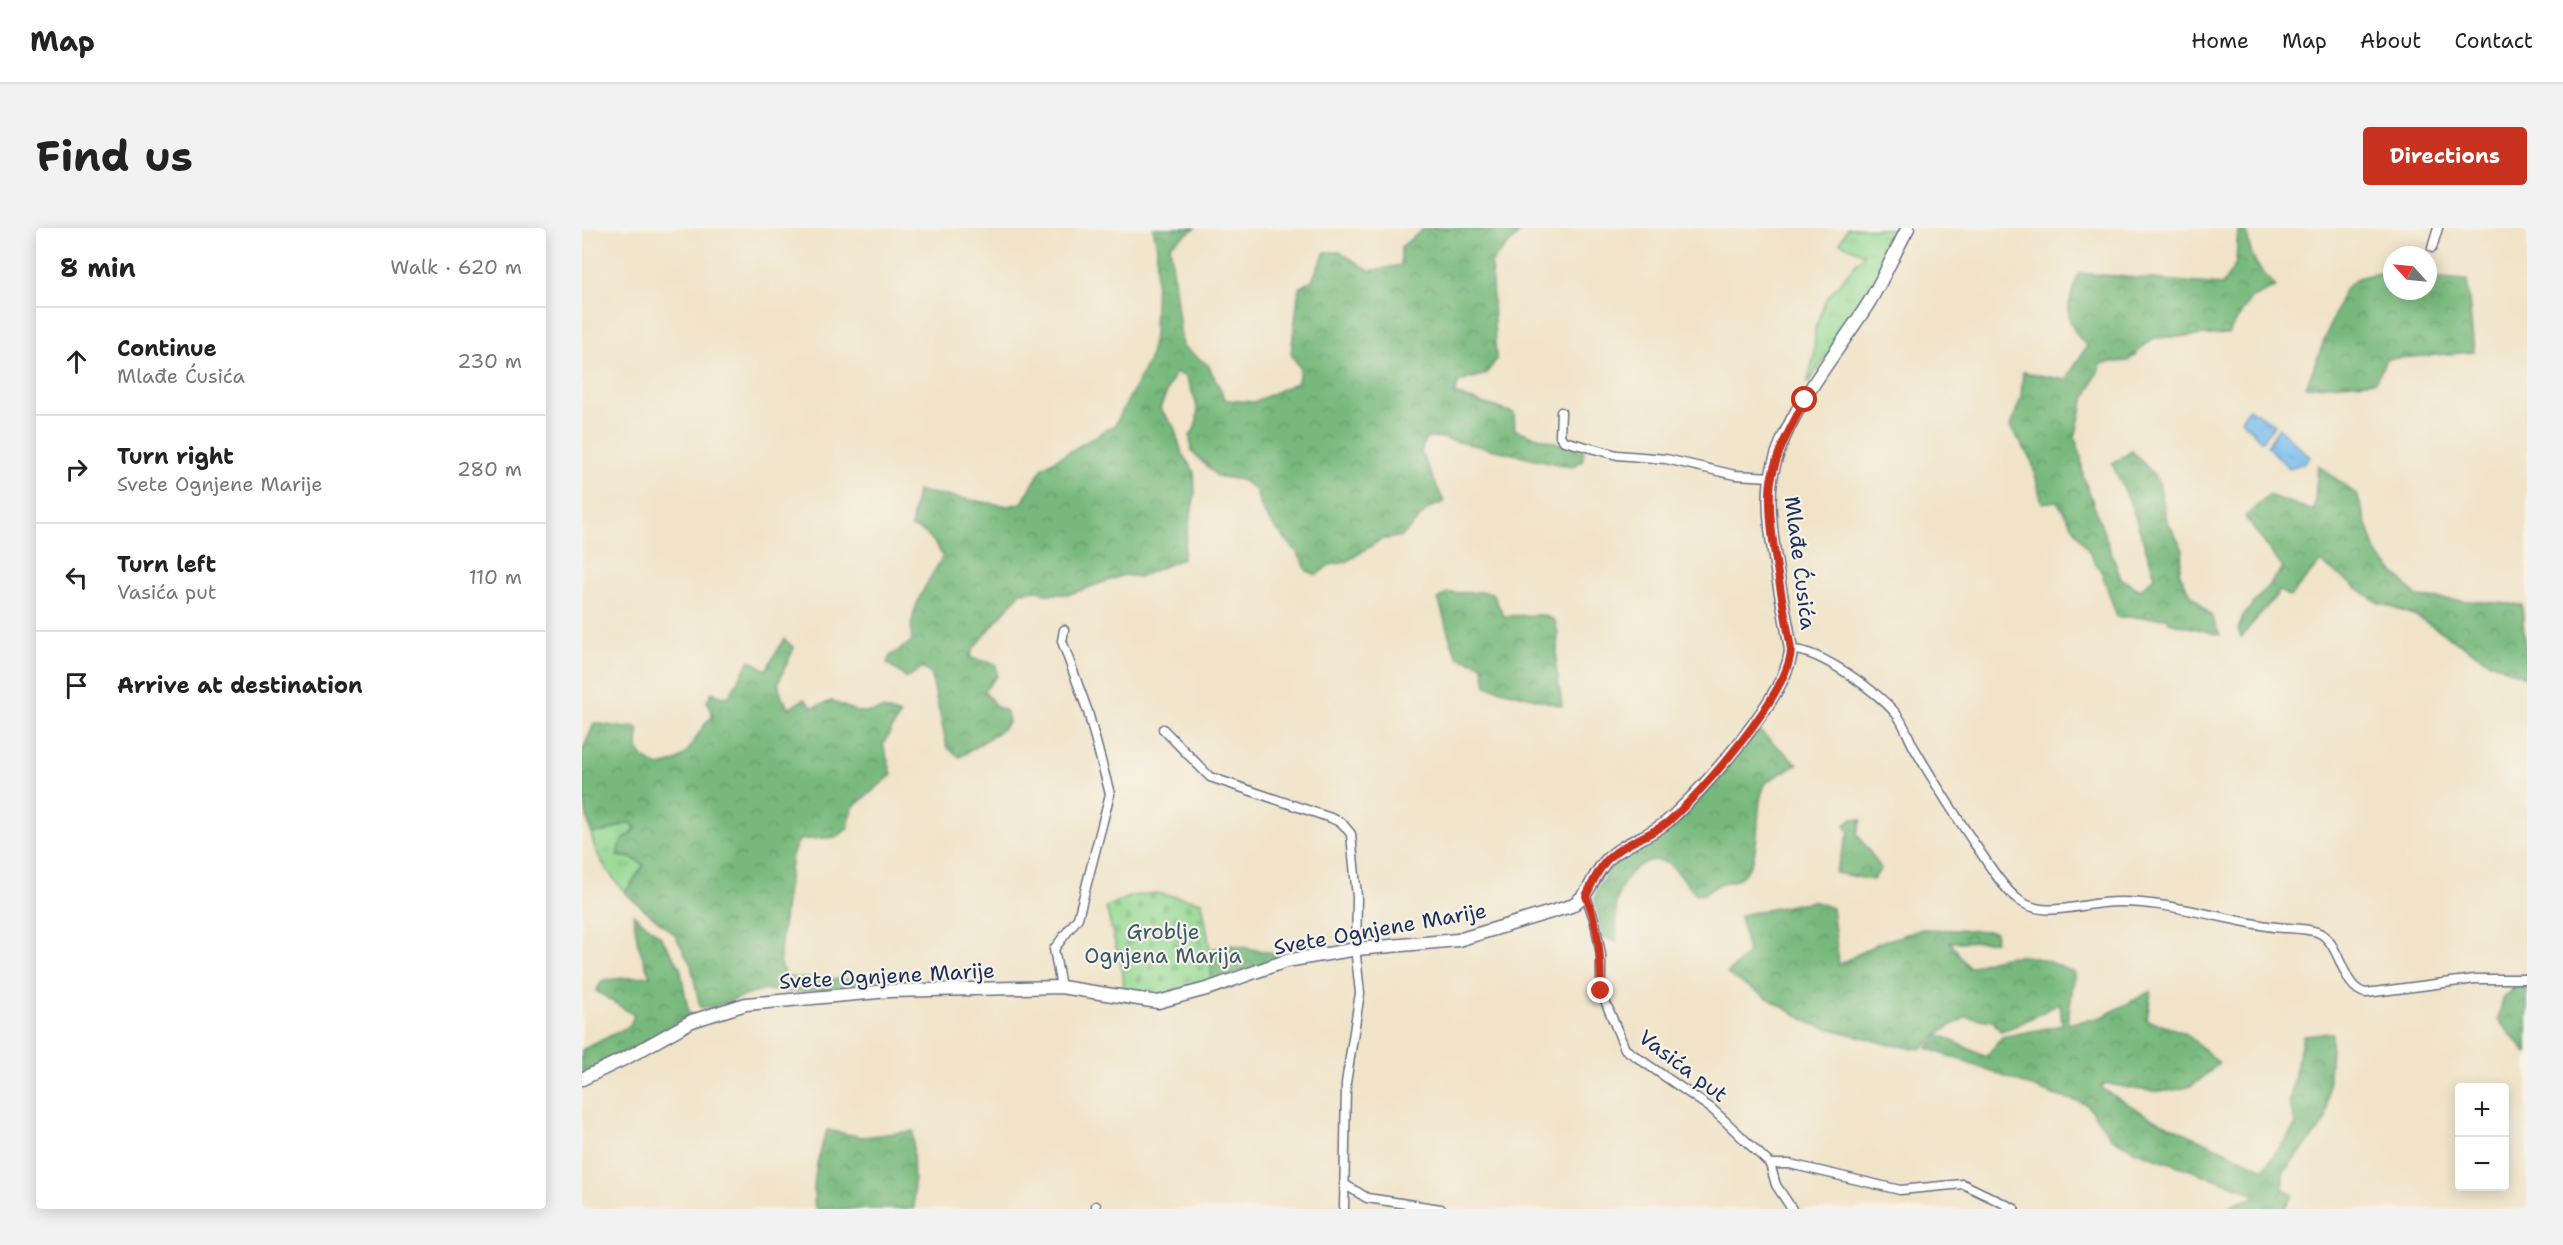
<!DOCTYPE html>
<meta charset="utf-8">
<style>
:root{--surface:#fff;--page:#f2f2f2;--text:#222;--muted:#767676;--line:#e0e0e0;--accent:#c8321e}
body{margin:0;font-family:"Shantell Sans",sans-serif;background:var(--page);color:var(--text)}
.controls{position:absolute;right:18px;bottom:18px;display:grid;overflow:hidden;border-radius:6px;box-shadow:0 3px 15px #0003}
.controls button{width:54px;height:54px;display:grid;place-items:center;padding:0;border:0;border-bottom:2px solid var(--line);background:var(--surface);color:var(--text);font:30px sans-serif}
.compass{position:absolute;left:1801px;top:18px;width:54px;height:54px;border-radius:50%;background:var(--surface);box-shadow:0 3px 15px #0003;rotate:297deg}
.stop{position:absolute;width:18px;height:18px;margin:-14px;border:4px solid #c8321e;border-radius:50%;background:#fff}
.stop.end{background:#c8321e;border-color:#fff;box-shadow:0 2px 6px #0008}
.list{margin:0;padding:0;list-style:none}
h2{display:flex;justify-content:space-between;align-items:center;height:78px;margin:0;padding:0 24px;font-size:26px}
h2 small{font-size:20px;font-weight:400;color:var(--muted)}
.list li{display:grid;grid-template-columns:39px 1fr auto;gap:18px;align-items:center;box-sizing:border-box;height:108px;padding:0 24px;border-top:2px solid var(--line)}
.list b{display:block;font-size:22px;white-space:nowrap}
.list p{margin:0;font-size:20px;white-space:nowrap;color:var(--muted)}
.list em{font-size:20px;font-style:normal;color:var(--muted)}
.icon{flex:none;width:33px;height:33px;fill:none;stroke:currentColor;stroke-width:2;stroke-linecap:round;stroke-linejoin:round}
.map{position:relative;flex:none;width:1945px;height:981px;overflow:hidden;border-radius:6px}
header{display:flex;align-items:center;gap:36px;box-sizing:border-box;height:84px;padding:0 30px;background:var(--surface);border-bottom:2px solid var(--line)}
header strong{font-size:28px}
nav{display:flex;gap:33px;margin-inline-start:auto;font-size:21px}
.intro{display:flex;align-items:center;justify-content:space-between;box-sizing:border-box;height:144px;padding:0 36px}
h1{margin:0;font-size:42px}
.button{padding:15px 27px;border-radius:6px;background:var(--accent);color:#fff;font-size:21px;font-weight:700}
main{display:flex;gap:36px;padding:0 36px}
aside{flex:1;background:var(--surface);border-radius:6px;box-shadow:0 3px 15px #0003}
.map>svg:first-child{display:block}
.grass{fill:url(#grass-tufts);stroke:#588478;stroke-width:1.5}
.forest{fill:url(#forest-crowns);stroke:#49746d;stroke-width:1.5}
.cemetery{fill:url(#cemetery-stones);stroke:#588478;stroke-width:1.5}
.water{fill:url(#water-ripples);stroke:#4876a6;stroke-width:1.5}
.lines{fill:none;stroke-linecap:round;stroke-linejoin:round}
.street-casing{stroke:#666e83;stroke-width:11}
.secondary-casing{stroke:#666e83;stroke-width:15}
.street{stroke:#fff;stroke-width:8}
.secondary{stroke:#fff;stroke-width:12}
.route{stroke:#c8321e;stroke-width:8}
.labels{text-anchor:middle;stroke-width:4.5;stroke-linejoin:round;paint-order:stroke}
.street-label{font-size:21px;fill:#1b2f5e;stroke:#f7f3e8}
.park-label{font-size:21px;fill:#395a6b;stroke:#f7f3e8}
</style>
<header>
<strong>Map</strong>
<nav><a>Home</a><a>Map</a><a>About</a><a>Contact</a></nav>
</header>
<div class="intro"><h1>Find us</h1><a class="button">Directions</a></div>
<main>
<aside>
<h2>8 min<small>Walk · 620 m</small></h2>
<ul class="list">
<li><svg class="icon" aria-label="ahead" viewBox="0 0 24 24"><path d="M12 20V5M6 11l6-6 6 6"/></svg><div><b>Continue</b><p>Mlađe Ćusića</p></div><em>230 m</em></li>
<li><svg class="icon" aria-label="right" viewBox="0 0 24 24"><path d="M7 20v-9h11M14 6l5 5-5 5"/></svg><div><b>Turn right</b><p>Svete Ognjene Marije</p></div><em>280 m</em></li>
<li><svg class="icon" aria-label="left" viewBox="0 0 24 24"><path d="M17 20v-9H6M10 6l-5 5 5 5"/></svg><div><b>Turn left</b><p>Vasića put</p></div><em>110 m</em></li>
<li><svg class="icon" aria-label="arrive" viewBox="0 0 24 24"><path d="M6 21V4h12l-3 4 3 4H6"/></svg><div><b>Arrive at destination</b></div></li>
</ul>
</aside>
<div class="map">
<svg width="1945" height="981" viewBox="0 0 1945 981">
<defs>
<pattern id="grass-tufts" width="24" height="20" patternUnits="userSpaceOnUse" patternTransform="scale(1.5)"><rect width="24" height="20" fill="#94d992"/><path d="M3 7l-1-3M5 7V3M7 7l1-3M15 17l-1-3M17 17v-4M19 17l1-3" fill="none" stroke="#7fbb80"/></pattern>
<pattern id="forest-crowns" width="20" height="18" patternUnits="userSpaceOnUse" patternTransform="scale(1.5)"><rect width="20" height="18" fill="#77b97c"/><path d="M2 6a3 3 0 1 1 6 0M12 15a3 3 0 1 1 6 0" fill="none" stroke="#619769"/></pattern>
<pattern id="cemetery-stones" width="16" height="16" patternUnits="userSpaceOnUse" patternTransform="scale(1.5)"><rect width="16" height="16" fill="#94d992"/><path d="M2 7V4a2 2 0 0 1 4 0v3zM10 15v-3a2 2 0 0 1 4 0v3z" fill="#7fbb80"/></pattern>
<pattern id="water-ripples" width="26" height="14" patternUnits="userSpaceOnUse" patternTransform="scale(1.5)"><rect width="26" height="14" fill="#76bced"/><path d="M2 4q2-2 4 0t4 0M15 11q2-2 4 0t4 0" fill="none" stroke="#6099c3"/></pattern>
</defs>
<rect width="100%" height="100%" fill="#f7f3e8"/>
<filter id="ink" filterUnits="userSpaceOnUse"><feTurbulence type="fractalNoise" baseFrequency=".0167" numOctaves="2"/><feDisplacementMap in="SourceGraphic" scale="12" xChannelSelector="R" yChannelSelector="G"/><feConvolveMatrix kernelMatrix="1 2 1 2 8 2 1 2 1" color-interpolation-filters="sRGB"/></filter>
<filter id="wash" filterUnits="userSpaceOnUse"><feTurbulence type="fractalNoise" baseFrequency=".008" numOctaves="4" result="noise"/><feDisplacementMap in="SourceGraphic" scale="24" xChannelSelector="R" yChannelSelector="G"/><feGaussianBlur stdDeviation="1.35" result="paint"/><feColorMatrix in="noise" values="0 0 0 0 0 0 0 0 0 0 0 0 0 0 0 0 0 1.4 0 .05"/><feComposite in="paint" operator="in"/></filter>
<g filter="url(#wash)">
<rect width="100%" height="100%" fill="#f0e3c7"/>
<g class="grass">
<polygon points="1265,0 1318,1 1286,70 1225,156 1232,128 1233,101 1243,73 1282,26 1258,15"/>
<path d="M48,594L54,601L38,616L35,628L50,630L62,636L43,665C29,648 12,627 9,605L22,604Z"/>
</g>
<g class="forest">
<path d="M571,0H613L588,17L600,118L626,137L644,172L672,174L716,154L718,140L709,126L717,60L730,52L743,24H758L788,43L819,37V19L843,0H942L909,35L914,132L904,146L877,154L872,166L932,185L933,202L1002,223L1000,233L990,239L854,209L843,211L839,224L862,274L847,280L820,308L798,312L764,334L747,337L735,347L725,343C713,310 680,300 674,262L659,252L635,248L609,223L608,208C623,188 613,169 603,148L593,145L578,180L592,199L600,226L612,243L613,266L600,331L557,349L542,347L488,366H462L455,362L439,364L391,421L388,430L414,436L415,448L402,463L414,478L425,484L427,494L418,503L378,529L365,519L349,446L340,440L325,450L305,435L308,428L330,413C325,381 346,355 361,328C352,314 347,303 329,299L335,263L426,278L440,275L461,239L533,197L567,132L572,109L575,19Z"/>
<path d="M1656,0H1665C1667,30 1674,38 1694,59L1668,71L1646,106L1571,110L1546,133L1520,135L1501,175L1493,210L1499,228L1501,248L1539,351L1558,362L1573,348L1548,274L1530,236L1550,223L1576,251L1585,292L1601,322L1597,344L1608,365L1629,388L1638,407L1587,394L1585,390L1535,389L1520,345L1475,273L1460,275L1449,230L1428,199L1439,170L1441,144L1484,152L1505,118C1480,94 1484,76 1497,45L1640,57L1654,36Z"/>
<polygon points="1795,45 1810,46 1810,63 1846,63 1846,49 1885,52 1892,124 1804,131 1794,153 1724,159 1762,62 1776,50"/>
<polygon points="1736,237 1775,267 1795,326 1835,369 1940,377 1945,450 1906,433 1834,388 1795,374 1738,334 1708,369 1698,363 1659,409 1656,402 1661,388 1701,340 1663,289 1686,267 1732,283"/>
<path d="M902,364L910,365L922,388L963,387L973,393L976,406L974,438L980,478L904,458L901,437L876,429C865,410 864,391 856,371L865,365Z"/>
<path d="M202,411L212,420L196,455L200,470L208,480L222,471L231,479L250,473L275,484H290L301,481L318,487L301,516L310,547L270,580L266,600L255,609L217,612L210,627L198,722C198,731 197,742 206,748C214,753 281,750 296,751L295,758L211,764L181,762L124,781L118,779L109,737L93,707L43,665L62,637L50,630L35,628L38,616L54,600L48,594L22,604L9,605C1,580 0,551 0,525C2,516 9,506 12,495L44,500L52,498L57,501C52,522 57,530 76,538C115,533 107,507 131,488L125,473L130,464L140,469L147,468L168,432L184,442Z"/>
<path d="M1177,503L1216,536C1209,540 1187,551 1184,555C1168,582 1187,639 1151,653C1147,654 1142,654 1138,656C1128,660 1126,669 1114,666C1106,657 1098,645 1089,638C1064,620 1040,649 1035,671C1032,685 1036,700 1034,714L1020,709L1013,671L1015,662L1027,641L1038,629L1092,598L1150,529Z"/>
<polygon points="1270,591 1280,592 1275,606 1299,640 1291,652 1253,645 1267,604 1263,597"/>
<path d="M1231,673L1250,680L1257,737L1296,715L1341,701L1407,703L1414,704L1413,713L1368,714L1387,740C1430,722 1451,724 1493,745L1485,796L1520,789L1569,763L1565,792L1603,805L1637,835C1630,841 1623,849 1615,854C1592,871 1547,860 1522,855L1520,861L1568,889L1682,941L1714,897L1707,875L1721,807L1750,805L1744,893L1701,945V960L1711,967L1702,981H1645L1650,976L1675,969L1662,961L1554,923L1530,910L1504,876L1472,867L1345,820L1358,807L1404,829L1420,809L1480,797L1478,776C1457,784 1438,799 1418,803L1411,793L1384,789L1360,803L1339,821L1309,817L1230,796L1145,746L1166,725L1158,687Z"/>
<polygon points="51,686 78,708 98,739 107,787 67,812 0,845 0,822 48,798 52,787 14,763 21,752 68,748 56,716"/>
<polygon points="650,717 699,727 696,731 629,754 628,721"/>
<polygon points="1945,757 1945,825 1916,792 1921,771 1934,758"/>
<path d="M245,902L280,909L331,903L332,981H233C230,952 235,929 245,902Z"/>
</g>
<polygon class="cemetery" points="575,665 620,674 628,721 629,754 577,769 542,763 541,746 524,679 550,668"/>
<g class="water">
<polygon points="1667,180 1693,197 1680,213 1659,192"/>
<polygon points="1697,200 1728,229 1723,235 1707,240 1685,218"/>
</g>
</g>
<g filter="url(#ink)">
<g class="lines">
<defs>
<g id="street">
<polyline points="1850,20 1856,0"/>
<polyline points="979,184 978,208 982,213 1035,227 1084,231 1153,247 1190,249"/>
<path d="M1209,422C1237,421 1298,465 1315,487C1323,497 1327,512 1334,523C1352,554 1372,585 1392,615C1405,633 1417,655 1433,669C1457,691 1491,678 1520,675C1571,669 1634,690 1685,698C1701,701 1720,699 1735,704C1759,712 1759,761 1784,765L1893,751H1945"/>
<polyline points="581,501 628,549 749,590 760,595 769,606 775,669 774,728 778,765 764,855 762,981"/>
<polyline points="1004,668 1013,694 1019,727 1019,763 1043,821 1130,881 1144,894 1188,936 1194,957 1210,981"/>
<polyline points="479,759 472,721 496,690 528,566 506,484 480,413 482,402"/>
<polyline points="1188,936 1208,936 1318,962 1381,956 1433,981"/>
<polyline points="762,956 785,970 859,981"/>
<polyline points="514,978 514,981"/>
</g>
<path id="secondary" d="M0,851L48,828L110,793L164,776L307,763L479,759L576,774L628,760L704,733L775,721L876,712L989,678C1012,663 1008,650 1025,632C1041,615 1068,609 1086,593C1121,562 1206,467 1209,422C1202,375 1182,295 1189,251C1199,190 1253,128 1286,76C1301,52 1312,25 1326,0"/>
</defs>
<use href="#street" class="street-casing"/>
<use href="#secondary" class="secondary-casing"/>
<use href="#street" class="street"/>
<use href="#secondary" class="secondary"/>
</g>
</g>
<g class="lines" filter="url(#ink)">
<path class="route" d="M1019,763C1019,731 1017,699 1004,668C1010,656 1015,643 1024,633C1040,615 1067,609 1086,594C1121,563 1206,467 1209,422C1203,379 1181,287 1190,248C1196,221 1210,197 1223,172"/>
</g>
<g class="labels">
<g class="street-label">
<text transform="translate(1218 335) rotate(83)" y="7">Mlađe Ćusića</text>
<text transform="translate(798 701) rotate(-10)" y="7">Svete Ognjene Marije</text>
<text transform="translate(305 748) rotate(-3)" y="7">Svete Ognjene Marije</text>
<text transform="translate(1101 838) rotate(37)" y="7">Vasića put</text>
</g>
<g class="park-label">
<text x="581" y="711">Groblje<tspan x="581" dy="24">Ognjena Marija</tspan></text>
</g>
</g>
</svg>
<div class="controls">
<button>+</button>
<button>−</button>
</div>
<svg class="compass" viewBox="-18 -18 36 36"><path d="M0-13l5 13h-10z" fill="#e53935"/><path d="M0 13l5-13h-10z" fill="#767676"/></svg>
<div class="stop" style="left:1223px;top:172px"></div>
<div class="stop end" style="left:1019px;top:763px"></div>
</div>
</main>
